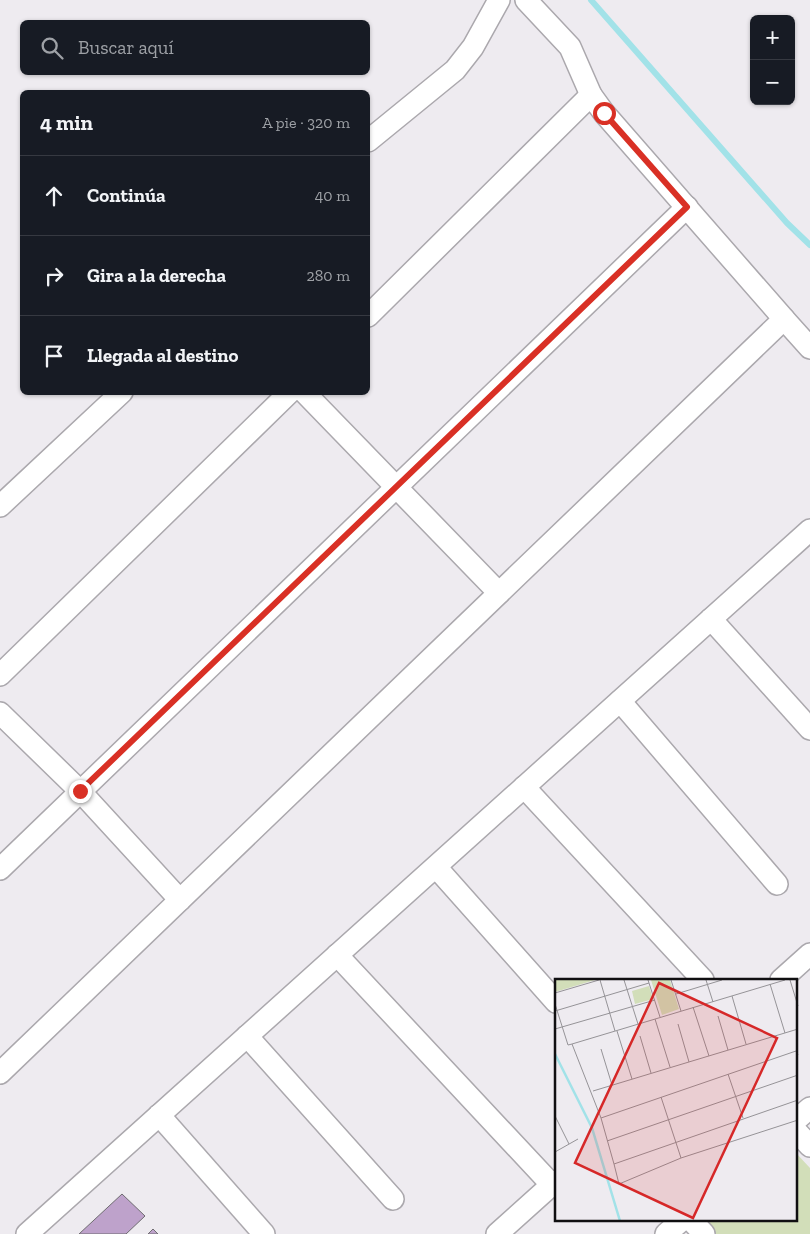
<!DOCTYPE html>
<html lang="es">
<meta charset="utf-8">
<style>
:root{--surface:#171b24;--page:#242831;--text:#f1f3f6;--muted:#9ea1a6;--line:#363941}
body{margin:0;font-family:"Zilla Slab",serif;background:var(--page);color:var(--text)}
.controls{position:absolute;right:15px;top:15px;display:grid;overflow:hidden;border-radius:8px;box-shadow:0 1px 4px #0004}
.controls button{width:45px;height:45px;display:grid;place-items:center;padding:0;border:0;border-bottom:1px solid var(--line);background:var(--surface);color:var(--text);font:25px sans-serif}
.stop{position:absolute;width:15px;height:15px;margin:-11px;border:4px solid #d93025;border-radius:50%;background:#fff}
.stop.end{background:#d93025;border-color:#fff;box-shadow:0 1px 5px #0008}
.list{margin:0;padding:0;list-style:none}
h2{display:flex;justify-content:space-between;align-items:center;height:65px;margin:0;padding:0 20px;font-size:21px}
h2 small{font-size:16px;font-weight:400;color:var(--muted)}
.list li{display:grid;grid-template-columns:32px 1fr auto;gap:15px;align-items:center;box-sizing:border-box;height:80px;padding:0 20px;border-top:1px solid var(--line)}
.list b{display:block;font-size:19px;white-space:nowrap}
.list em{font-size:16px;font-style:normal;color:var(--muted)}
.icon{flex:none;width:28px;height:28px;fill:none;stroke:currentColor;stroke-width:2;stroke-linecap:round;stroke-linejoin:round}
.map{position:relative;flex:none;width:810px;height:1234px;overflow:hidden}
.search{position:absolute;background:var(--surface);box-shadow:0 1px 4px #0004;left:20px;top:20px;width:350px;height:55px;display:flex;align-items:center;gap:12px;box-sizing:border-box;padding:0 18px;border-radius:8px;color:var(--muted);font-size:19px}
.panel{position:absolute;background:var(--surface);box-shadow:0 1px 4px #0004;left:20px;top:90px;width:350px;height:305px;border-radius:8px}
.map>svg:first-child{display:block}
.green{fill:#d2deb9}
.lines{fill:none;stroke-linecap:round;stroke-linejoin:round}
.stream{stroke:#a2e2e8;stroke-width:6}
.building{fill:#bea2cb;stroke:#6f6c71}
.minor-casing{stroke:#aba8ad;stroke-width:24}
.minor{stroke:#fff;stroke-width:21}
.route{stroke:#d93025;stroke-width:6}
.inset-river{fill:none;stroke:#a2e2e8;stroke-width:2.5}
.inset-road{fill:none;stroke:#959397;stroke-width:1}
.view{fill:#d62828;fill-opacity:0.15;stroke:#d62828;stroke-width:2.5}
.inset-edge{fill:none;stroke:#100f11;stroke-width:2.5}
</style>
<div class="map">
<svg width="810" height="1234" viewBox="0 0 810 1234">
<rect width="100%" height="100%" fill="#eeebf0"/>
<polygon class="green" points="796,1153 810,1168 810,1234 716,1234 703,1220 796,1220"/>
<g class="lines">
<polyline class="stream" points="591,0 787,223 810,245"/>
</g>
<g class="building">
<polygon points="122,1194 145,1216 126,1234 79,1234"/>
<polygon points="153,1229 158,1234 148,1234"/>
</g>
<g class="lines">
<defs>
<g id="minor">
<polyline points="526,0 570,47 591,95"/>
<polyline points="368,141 455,70 473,47 499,0"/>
<polyline points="784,319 810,348"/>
<polyline points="304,392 499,593"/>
<polyline points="0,506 122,392"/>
<polyline points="711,619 810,729"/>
<polyline points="0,675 290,392"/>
<polyline points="620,701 777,884"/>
<polyline points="0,713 80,791 180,900"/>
<polyline points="524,787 703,980"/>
<polyline points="436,867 556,1002"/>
<polyline points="0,869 687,207"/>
<polyline points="337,955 552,1185"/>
<polyline points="781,980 810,954"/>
<polyline points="247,1036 393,1199"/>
<polyline points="0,1073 784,319 604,113 591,95 368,316"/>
<polyline points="159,1115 264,1234"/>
<polyline points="796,1120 810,1108"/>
<polyline points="796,1131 810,1146"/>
<polyline points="691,1220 704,1234"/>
<polyline points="27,1234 810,530"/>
<polyline points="497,1234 556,1181"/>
<polyline points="666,1234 682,1220"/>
</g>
</defs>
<use href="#minor" class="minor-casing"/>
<use href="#minor" class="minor"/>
</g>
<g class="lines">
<polyline class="route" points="80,791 687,207 604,113"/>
</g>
<g transform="translate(555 979)">
<rect width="242" height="242" fill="#eeebf0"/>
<path d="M0,1H40L0,13ZM96,1H115L124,30L107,36ZM94,7L98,20L80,25L77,12Z" fill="#d2deb9"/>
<path class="inset-river" d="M0,75L37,149L65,242"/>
<path class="inset-road" d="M45,1L60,52M69,1L83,45M93,1L105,38M116,1L126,32M151,1L158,23M235,1L243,27M215,5L230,54M0,14L44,1M121,15L167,1M177,17L191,65M0,25L13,66L17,65M138,28L154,77M0,32L94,4M163,37L173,71M100,40L115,88M123,45L134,83M0,50L100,21M62,52L77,100M85,57L96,94M46,70L57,106M243,76L241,72L46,139L59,185L243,121M173,95L188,139M38,112L243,50M0,137L14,165M46,139L17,65L230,1M52,162L243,96M0,173L23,160M126,179L243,141M59,185L64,205L126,179L106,118"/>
<path class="view" d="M104,4L222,59L138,239L20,184Z"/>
<rect width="242" height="242" class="inset-edge"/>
</g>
</svg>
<div class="controls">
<button>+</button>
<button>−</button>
</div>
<div class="stop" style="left:604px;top:113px"></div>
<div class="stop end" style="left:80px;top:791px"></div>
<div class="search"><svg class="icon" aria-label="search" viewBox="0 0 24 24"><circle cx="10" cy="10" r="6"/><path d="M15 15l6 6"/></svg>Buscar aquí</div>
<section class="panel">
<h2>4 min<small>A pie · 320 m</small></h2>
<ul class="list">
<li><svg class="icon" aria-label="ahead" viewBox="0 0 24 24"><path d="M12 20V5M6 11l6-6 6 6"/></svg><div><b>Continúa</b></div><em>40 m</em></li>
<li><svg class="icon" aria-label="right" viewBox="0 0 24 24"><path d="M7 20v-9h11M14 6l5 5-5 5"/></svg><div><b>Gira a la derecha</b></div><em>280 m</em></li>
<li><svg class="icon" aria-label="arrive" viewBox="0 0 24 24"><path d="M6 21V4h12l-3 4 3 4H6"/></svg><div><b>Llegada al destino</b></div></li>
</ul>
</section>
</div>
